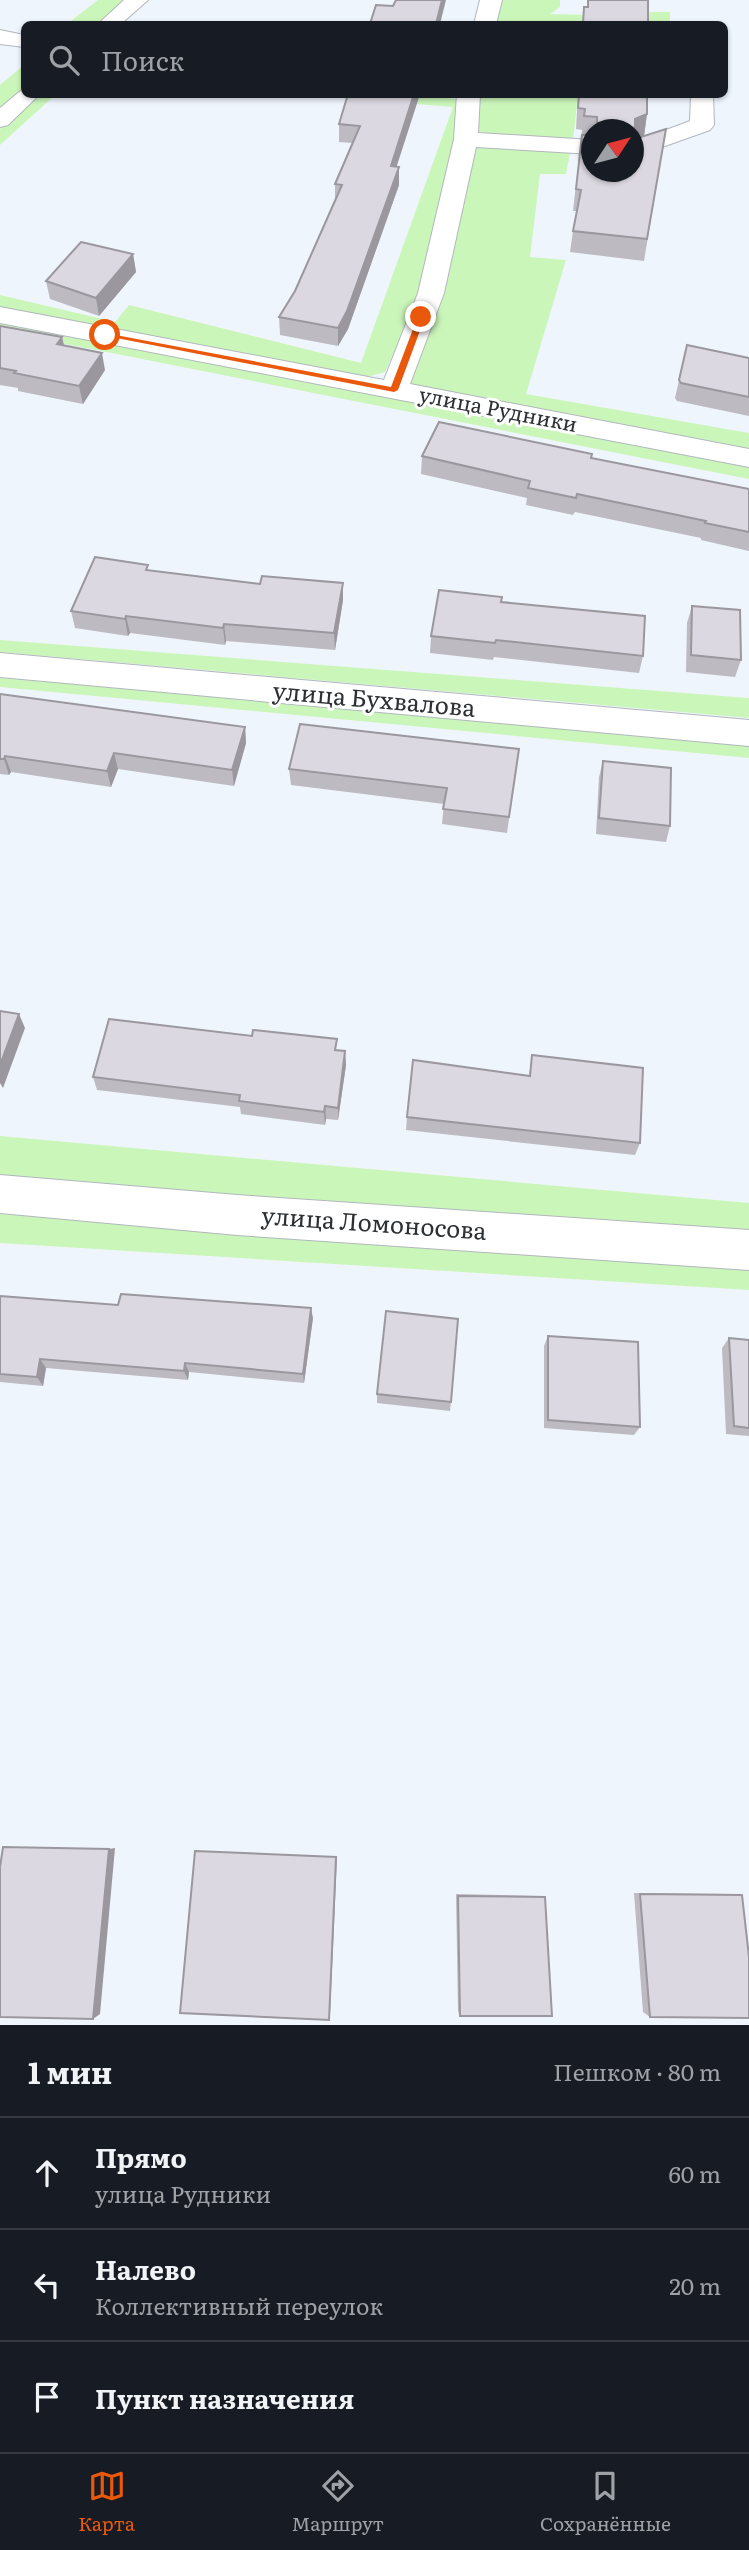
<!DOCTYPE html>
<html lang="ru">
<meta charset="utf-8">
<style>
:root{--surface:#171b24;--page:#242831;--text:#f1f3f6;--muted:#9ea1a6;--line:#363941;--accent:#ea580c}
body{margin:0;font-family:Literata,serif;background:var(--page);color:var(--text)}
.compass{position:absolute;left:581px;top:119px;width:63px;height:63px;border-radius:50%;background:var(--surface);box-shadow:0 2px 5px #0004;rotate:54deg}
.stop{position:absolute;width:21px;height:21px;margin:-16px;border:5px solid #ea580c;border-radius:50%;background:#fff}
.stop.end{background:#ea580c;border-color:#fff;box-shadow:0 2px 7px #0008}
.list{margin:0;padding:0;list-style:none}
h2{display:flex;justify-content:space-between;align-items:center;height:91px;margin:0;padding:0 28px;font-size:30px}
h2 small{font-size:23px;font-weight:400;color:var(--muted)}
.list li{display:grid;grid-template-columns:46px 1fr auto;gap:21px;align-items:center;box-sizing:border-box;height:112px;padding:0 28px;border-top:2px solid var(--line)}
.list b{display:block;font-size:26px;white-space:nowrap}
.list p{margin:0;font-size:23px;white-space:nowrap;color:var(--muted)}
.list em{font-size:23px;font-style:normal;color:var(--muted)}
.icon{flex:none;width:38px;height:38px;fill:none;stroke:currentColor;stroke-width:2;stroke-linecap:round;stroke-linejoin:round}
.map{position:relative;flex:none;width:749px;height:2025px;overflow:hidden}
.search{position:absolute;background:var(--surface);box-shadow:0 2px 5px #0004;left:21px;right:21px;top:21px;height:77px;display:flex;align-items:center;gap:18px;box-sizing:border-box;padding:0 24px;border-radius:10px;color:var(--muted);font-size:26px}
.sheet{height:427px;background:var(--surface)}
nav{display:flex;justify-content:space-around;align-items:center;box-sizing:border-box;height:98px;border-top:2px solid var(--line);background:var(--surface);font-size:19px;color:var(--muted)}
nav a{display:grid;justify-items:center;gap:4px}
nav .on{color:var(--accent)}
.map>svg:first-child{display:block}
.green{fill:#cbf6ba}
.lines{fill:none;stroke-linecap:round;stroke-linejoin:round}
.minor-casing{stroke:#b1b7be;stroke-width:2}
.minor{fill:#fff;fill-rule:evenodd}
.wall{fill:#bdbac2;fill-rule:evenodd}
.shaded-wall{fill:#9a979e}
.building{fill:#dcd8e1;stroke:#9a979e;stroke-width:2}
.route{fill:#ea580c}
.labels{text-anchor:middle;stroke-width:6;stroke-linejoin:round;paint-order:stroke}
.far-street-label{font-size:21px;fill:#2e3134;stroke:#fff}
.street-label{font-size:24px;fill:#2e3134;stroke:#fff}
</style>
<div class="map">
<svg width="749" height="2025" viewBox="0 0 749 2025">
<rect width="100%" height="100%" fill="#eff5fd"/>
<g class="green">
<polygon points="98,0 130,0 101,24 67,24"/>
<polygon points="495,0 560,0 560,7 550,14 639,16 640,12 670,12 670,24 490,24"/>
<polygon points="24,65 24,92 0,113 0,85"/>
<polygon points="399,94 458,99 461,111 421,293 385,372 367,377 0,309 0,295 115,322 129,305 361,363 453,107 307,95"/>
<polygon points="474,94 578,95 573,141 477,132"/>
<polygon points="39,95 55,95 0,145 0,129"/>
<polygon points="477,146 570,153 566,174 540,174 530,257 566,260 526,394 749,433 749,451 409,386 438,294"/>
<polygon points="0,321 749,464 749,479 0,331"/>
<polygon points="0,640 749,698 749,718 0,652"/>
<polygon points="0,676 749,744 749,758 0,687"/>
<polygon points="0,1136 749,1203 749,1239 0,1181"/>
<polygon points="0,1206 749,1263 749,1290 0,1243"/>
</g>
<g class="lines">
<defs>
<g id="minor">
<polygon points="124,0 148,0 121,24 98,24"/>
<polygon points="480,0 502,0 496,24 474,24"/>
<polygon points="0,30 24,35 24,47 0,44"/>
<polygon points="24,88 24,94 40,94 8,125 0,127 0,108"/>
<polygon points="457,94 480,94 478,133 592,140 592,154 476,147 444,293 410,384 749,449 749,467 0,323 0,307 384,380 418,293 454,139"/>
<polygon points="691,94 713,94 714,125 710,130 634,157 634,142 690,121"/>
<polygon points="0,653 749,720 749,746 0,677"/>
<polygon points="0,1175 237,1195 749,1230 749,1270 237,1235 0,1213"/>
</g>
</defs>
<use href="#minor" class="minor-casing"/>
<use href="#minor" class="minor"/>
</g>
<g class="wall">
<polygon points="348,94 420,94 396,166 399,167 399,185 348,329 338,346 280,335 279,317 295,291 335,201 335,184 352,143 339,142 339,124"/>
<path d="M578,94H647V114L644,136L638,138L666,129L644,261L570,252L573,231L577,211H573L582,130L576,129ZM592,130H634L592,172Z"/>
<polygon points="133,254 136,272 99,316 50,299 46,281"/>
<polygon points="0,326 62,337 64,345 105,370 83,404 18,391 18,388 0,385"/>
<polygon points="687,345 749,358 749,416 677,401 675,398"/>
<polygon points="422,456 591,458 749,489 749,551 701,540 701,538 575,512 573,515 526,505 527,498 421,474"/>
<polygon points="149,570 260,584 343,583 343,600 335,650 226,641 225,645 130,633 128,636 75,628 71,611"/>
<polygon points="502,602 643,656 639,673 494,657 493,660 430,653 431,636"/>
<polygon points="692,606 741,660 735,677 686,672 687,623"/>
<polygon points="0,694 245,727 246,743 234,786 118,769 111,787 11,772 9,775 0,774"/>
<polygon points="519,749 507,833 442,824 444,804 291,785 289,769"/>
<polygon points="603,761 670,826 666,842 596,834 599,777"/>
<polygon points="337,1050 345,1051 346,1065 338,1120 326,1119 325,1125 241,1114 240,1107 97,1090 93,1077"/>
<polygon points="532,1055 640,1143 635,1155 406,1130 407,1117 529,1076"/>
<polygon points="0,1296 118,1305 313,1318 304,1383 189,1372 188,1380 46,1368 43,1386 0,1382"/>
<polygon points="548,1336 640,1427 634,1435 544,1428 544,1346"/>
<polygon points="729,1338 749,1340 749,1436 726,1434 722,1348"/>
<polygon points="377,1394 451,1402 450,1411 377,1403"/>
<polygon points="634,1893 733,1894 742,1895 650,2017 643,2012"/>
<polygon points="456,1894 541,1896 545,1897 460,2016 458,2011"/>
</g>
<g class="shaded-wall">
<polygon points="442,0 446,0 440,24 436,24"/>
<polygon points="414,94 420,94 391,184 391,166"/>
<polygon points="647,114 644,136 634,140 635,119"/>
<polygon points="399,167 399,185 348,329 338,346 338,328"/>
<polygon points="133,254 136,272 99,316 96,298"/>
<polygon points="62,337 66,355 57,344"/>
<polygon points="102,353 105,370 83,404 79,386"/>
<polygon points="343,583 343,600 335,650 334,633"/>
<polygon points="126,616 130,633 128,636 125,619"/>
<polygon points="224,624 226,641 225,645 223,628"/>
<polygon points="245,727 246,743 234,786 232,770"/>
<polygon points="114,753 118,769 111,787 107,771"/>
<polygon points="5,756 11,772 9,775 4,759"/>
<polygon points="19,1014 25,1028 3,1088 0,1083 0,1065"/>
<polygon points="345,1051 346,1065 338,1120 338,1108"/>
<polygon points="325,1106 326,1119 325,1125 324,1112"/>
<polygon points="311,1308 313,1318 304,1383 303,1374"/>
<polygon points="40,1359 46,1368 43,1386 37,1377"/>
<polygon points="185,1363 189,1372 188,1380 184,1371"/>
<polygon points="115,1848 100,2014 93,2019 109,1849"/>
<polygon points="336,1857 337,1857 330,2015 329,2020"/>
</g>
<g class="building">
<polygon points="396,0 442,0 436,24 370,24 376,5 393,6"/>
<polygon points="588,0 648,0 648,24 583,24 584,7 588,7"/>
<polygon points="348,94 414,94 391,166 399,167 347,311 338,328 279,317 295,291 342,185 335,184 360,126 339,124"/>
<polygon points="579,94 647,94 647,114 635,119 635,136 638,138 666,129 647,239 573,231 581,190 576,189 582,135 592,135 592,172 634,172 634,130 597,130 597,117 584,116 585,109 578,108"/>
<polygon points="81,242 133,254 96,298 46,281"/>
<polygon points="0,326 62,337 57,344 102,353 79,386 14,373 16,371 0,368"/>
<polygon points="687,345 749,358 749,397 681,383 679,380"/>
<polygon points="439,422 592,454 591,458 749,489 749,532 705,523 706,521 577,494 576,498 528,488 530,481 422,456"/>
<polygon points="95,557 148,565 146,570 260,584 262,576 343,583 334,633 224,624 223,628 126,616 125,619 71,611"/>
<polygon points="439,590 502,597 501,602 645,616 643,656 496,640 495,643 431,636"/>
<polygon points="692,606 740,610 741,660 691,655"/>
<polygon points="0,694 245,727 232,770 114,753 107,771 5,756 4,759 0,759"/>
<polygon points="300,724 519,749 509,817 443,809 447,788 289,769"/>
<polygon points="603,761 671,768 670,826 599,818"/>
<polygon points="0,1011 19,1014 0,1065"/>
<polygon points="109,1019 252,1036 253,1030 337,1039 335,1050 345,1051 338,1108 325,1106 324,1112 239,1101 240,1095 93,1077"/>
<polygon points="532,1055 643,1068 640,1143 407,1117 413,1060 530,1076"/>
<polygon points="121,1294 311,1308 303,1374 185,1363 184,1371 40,1359 37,1377 0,1374 0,1296 118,1305"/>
<polygon points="386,1311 458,1319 451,1402 377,1394"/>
<polygon points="548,1336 638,1342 640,1427 548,1420"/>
<polygon points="729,1338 749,1340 749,1428 734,1426"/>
<polygon points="3,1847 109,1849 93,2019 0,2017 0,1867"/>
<polygon points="195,1851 336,1857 329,2020 180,2013"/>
<polygon points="640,1894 742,1895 749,1957 749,2018 650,2017"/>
<polygon points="458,1896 545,1897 552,2016 460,2016"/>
</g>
<polygon class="route" points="418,316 425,317 398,390 394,392 101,335 105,333 391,387"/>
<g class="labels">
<g class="far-street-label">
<text transform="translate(498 410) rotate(11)" y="7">улица Рудники</text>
</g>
<g class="street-label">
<text transform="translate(374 700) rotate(5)" y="8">улица Бухвалова</text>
<text transform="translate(374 1224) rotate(4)" y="8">улица Ломоносова</text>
</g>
</g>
</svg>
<svg class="compass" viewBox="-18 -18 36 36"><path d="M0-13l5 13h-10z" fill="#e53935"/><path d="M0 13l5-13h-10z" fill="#9ea1a6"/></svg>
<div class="stop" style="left:105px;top:335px"></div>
<div class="stop end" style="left:421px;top:317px"></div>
<div class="search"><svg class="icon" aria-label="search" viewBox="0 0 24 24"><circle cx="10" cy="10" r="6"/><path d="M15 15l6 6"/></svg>Поиск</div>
</div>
<section class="sheet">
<h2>1 мин<small>Пешком · 80 m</small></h2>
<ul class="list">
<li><svg class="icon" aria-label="ahead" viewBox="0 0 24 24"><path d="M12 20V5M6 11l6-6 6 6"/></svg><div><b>Прямо</b><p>улица Рудники</p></div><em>60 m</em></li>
<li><svg class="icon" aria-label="left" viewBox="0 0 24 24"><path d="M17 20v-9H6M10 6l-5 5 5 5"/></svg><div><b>Налево</b><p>Коллективный переулок</p></div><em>20 m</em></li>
<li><svg class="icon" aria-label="arrive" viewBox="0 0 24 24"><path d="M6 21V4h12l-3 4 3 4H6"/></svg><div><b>Пункт назначения</b></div></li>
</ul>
</section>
<nav>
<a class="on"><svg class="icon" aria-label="map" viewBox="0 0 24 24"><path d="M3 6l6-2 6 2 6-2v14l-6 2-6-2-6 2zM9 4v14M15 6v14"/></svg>Карта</a>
<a><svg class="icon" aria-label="directions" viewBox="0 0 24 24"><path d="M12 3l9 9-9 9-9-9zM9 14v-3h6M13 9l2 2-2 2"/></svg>Маршрут</a>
<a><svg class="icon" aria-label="saved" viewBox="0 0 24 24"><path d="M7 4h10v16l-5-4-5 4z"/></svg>Сохранённые</a>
</nav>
